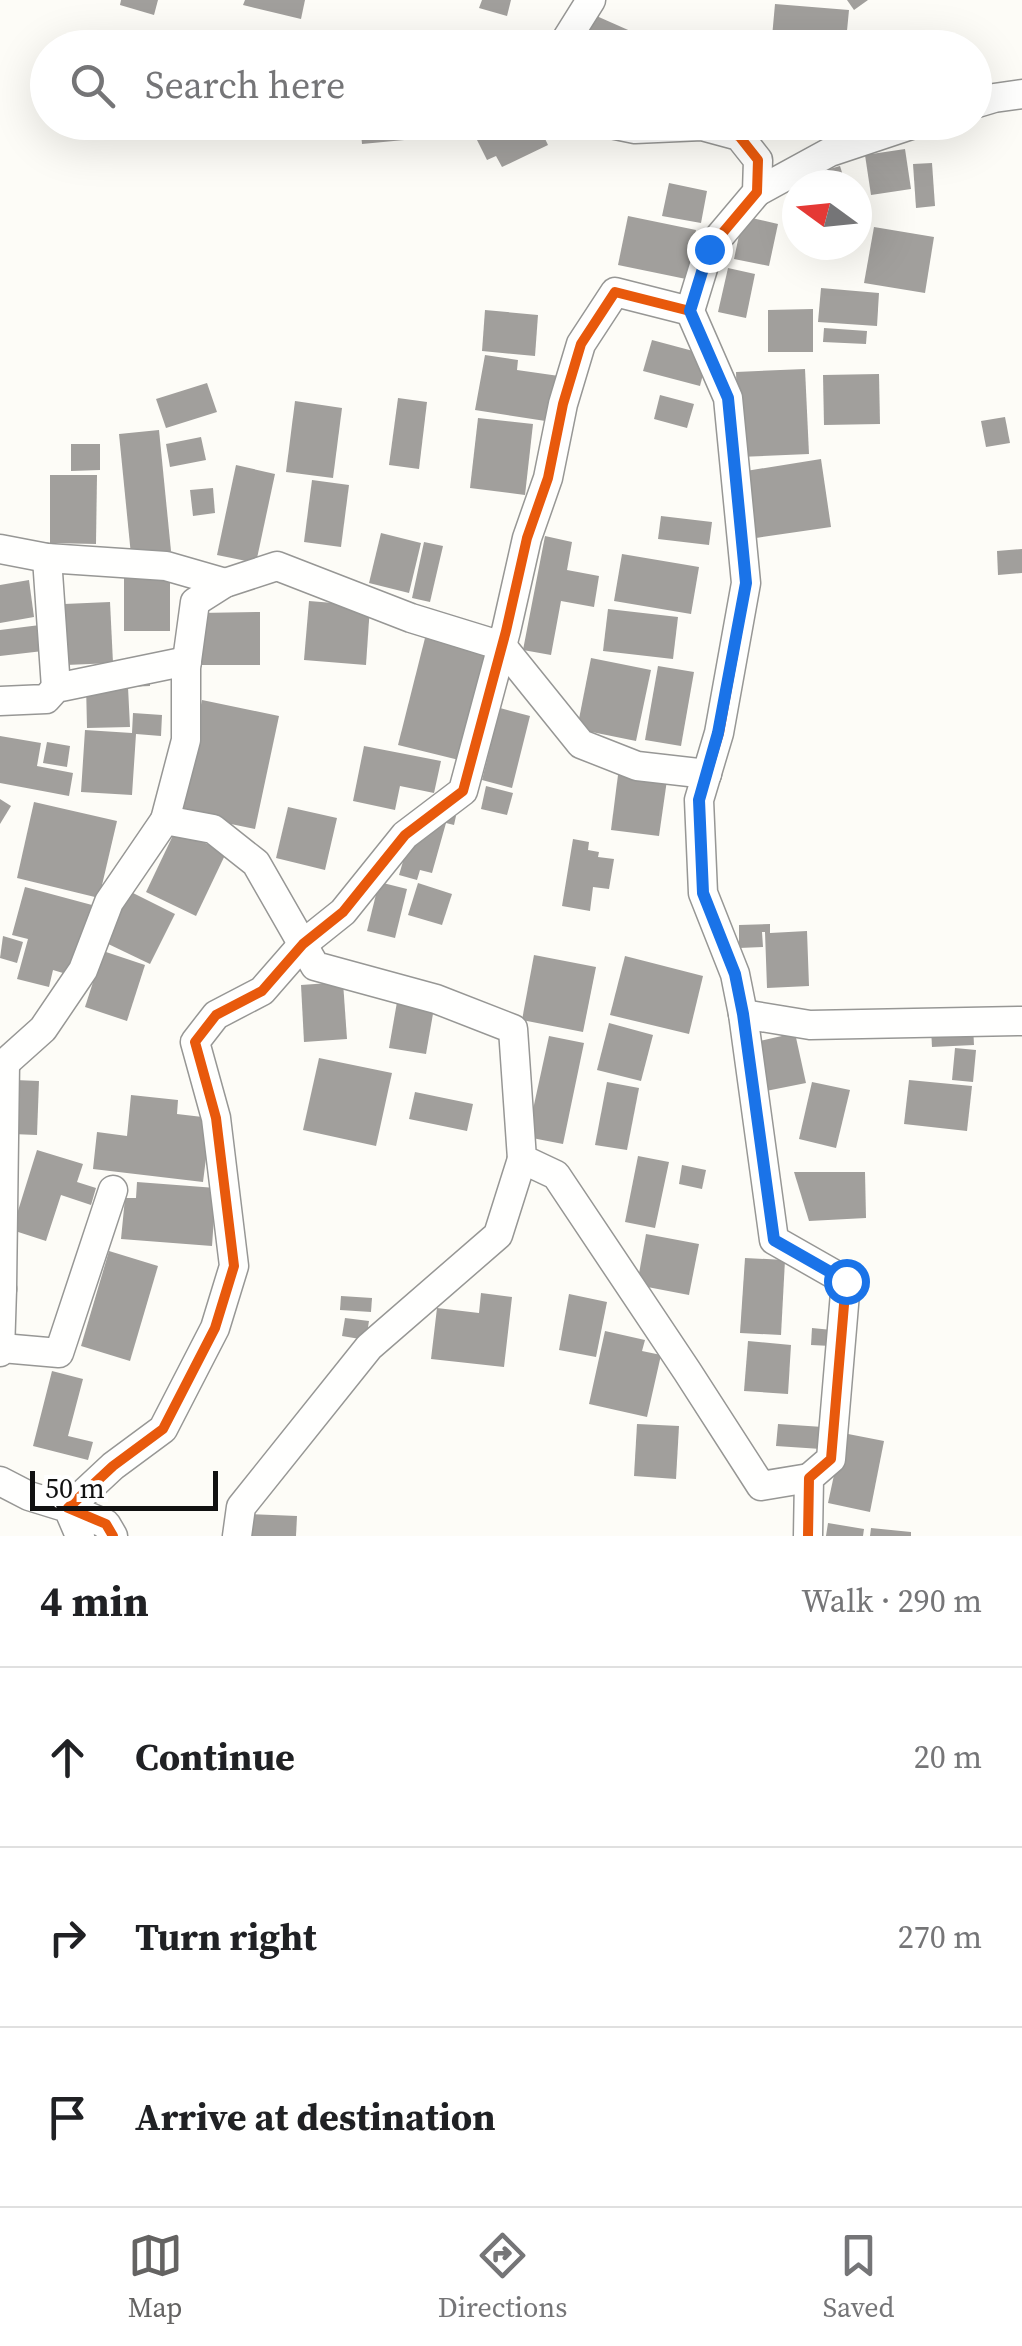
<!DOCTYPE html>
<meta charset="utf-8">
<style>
:root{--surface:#fff;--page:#f6f6f6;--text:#202124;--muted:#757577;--line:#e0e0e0;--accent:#646362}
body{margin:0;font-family:"Source Serif 4",serif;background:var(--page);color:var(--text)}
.compass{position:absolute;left:782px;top:170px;width:90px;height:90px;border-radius:50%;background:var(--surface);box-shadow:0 10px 40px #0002;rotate:285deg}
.scale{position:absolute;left:30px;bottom:25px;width:188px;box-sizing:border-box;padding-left:10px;border:5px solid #111;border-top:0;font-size:28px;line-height:35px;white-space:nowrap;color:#111;-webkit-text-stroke:8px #fff;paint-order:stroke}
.stop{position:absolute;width:30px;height:30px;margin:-22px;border:8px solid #1a73e8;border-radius:50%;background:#fff}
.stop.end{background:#1a73e8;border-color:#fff;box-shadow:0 2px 10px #0008}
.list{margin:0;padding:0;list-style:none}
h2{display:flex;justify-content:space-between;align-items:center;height:130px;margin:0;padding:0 40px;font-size:42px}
h2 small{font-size:32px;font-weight:400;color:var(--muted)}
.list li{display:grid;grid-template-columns:65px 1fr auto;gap:30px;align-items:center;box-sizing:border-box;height:180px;padding:0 40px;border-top:2px solid var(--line)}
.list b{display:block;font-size:38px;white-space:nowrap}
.list em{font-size:32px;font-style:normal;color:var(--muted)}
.icon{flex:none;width:55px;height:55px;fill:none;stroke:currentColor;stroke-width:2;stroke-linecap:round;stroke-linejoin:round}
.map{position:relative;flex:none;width:1022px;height:1536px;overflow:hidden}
.search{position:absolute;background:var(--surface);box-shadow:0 10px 40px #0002;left:30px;right:30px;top:30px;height:110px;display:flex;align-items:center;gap:25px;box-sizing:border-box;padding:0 35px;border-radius:55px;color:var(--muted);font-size:38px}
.sheet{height:670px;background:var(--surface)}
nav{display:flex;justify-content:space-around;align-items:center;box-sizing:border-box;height:140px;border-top:2px solid var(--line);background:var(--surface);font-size:28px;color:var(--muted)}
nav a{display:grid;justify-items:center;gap:5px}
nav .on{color:var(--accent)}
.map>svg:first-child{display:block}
.building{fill:#a19f9c}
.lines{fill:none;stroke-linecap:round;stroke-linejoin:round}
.street-casing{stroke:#979795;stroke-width:31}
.street{stroke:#fffffe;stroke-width:28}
.cycleway-casing{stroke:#fff;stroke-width:16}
.cycleway{stroke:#e8590c;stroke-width:10}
.route{stroke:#1a73e8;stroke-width:12}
</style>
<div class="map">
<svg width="1022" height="1536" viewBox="0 0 1022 1536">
<rect width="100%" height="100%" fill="#fdfcf7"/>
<g class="building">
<polygon points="121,0 158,0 154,15 120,5"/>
<polygon points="245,0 305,0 301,19 243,5"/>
<polygon points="482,0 511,0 507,16 479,8"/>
<polygon points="847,0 868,0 854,10"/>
<polygon points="775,4 849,10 846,41 827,39 826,48 771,48"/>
<polygon points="592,14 644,37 639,48 577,48"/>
<polygon points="360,122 396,122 396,128 414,127 415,139 362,144"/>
<polygon points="492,122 537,122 548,145 502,167 496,156 487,160 473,132"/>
<polygon points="905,149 911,189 871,195 865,155"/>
<polygon points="932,163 935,206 916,208 913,164"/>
<polygon points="840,166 846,185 822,185 819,172"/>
<polygon points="669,183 707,191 701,223 662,216"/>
<polygon points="628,216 696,230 686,279 618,265"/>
<polygon points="743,216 778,224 769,266 734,259"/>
<polygon points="874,227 934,237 925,293 864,283"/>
<polygon points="728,268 755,274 746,318 718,312"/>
<polygon points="821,288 879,293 877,326 818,322"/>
<polygon points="813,309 813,352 768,352 768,310"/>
<polygon points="485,310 538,315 535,356 482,351"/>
<polygon points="824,328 867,331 866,344 823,342"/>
<polygon points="652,340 708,355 700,386 643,371"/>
<polygon points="485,355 518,360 517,370 559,376 552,422 475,410"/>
<polygon points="805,369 809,454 739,457 736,372"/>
<polygon points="879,374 880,424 824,425 823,375"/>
<polygon points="207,383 217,412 166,428 156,399"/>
<polygon points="660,395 694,404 687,428 654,419"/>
<polygon points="398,398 427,402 419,469 389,465"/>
<polygon points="295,401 342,408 333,478 286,472"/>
<polygon points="1005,417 1010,443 986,447 981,421"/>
<polygon points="478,418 533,424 525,495 470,488"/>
<polygon points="159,430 171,551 131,555 119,434"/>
<polygon points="201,437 206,460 170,467 166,444"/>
<polygon points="71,444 100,444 100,470 71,471"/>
<polygon points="821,459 831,527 756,538 746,471"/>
<polygon points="236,465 275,474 256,563 217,555"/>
<polygon points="50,475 97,475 96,544 50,543"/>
<polygon points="312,480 349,485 341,547 304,542"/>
<polygon points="213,488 215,513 193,516 190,490"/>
<polygon points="661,516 712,522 709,545 658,539"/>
<polygon points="381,533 421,543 409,593 369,583"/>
<polygon points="545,536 572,542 567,570 599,576 594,607 561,601 551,655 523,650"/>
<polygon points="424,542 443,546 430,602 412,598"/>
<polygon points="1022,549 1022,573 998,575 997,551"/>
<polygon points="622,554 699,567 691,614 614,601"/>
<polygon points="170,570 170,631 124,631 124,571"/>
<polygon points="29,580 34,617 0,623 0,585"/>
<polygon points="309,601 370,606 366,665 304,660"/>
<polygon points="110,602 113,663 66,665 64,604"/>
<polygon points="608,609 678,617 673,659 603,651"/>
<polygon points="260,612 260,665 199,665 199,613"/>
<polygon points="40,625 43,651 0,656 0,630"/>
<polygon points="426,634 487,650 459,760 398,745"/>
<polygon points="591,658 651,670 636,741 577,729"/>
<polygon points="658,666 694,672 681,746 645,740"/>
<polygon points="150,681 150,686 128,687 130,727 87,728 86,684"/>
<polygon points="202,700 279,716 255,829 178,813"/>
<polygon points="500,708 530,716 512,788 482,780"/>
<polygon points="133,713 162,715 161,736 136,734 132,795 81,792 85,730 132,733"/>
<polygon points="0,736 41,743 37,766 73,773 69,796 0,783"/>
<polygon points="47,742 70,746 67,767 43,763"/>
<polygon points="364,746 441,761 434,793 400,786 395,810 353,801"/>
<polygon points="619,767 668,773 659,836 611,830"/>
<polygon points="486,786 513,793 507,815 481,809"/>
<polygon points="0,799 11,806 0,824"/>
<polygon points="34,802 117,821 99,898 17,878"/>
<polygon points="288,807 337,818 325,870 276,858"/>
<polygon points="440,812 456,816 454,825 446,823 432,873 420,870 417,880 399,875 411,834"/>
<polygon points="176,829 226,853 196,916 146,892"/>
<polygon points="573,839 589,842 588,850 599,852 598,857 614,859 609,889 593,887 590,911 562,906"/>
<polygon points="379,882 407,889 395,938 367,931"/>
<polygon points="418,883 452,894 442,925 408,915"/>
<polygon points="25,887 92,905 73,976 53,970 49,987 17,979 28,939 12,935"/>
<polygon points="127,890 175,914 150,964 102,941"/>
<polygon points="770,924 770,933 807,931 809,986 767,988 765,932 762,932 763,947 739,948 739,925"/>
<polygon points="3,936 23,942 17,963 0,958"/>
<polygon points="103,951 145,965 127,1021 85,1007"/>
<polygon points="534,955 596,967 583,1032 522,1020"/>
<polygon points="625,956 703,976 689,1034 610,1015"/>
<polygon points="343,982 347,1039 304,1042 301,985"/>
<polygon points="397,1002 434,1008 426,1054 389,1048"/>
<polygon points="609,1023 653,1035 641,1081 597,1070"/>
<polygon points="973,1026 974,1045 932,1047 931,1029"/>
<polygon points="795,1033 806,1083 766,1091 755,1042"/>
<polygon points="549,1036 584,1043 563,1144 527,1137"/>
<polygon points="955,1048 976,1050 973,1082 952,1080"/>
<polygon points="319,1058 392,1073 376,1146 303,1130"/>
<polygon points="15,1080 39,1081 37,1135 12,1134"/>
<polygon points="909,1080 972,1086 967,1131 904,1124"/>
<polygon points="607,1082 639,1088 627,1150 595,1145"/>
<polygon points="812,1082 850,1090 836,1148 799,1139"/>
<polygon points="415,1092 473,1104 467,1131 409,1119"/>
<polygon points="131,1095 178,1100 177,1114 211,1118 203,1182 93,1169 97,1132 127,1136"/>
<polygon points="37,1150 83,1164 77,1182 96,1188 91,1205 61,1195 46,1241 12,1230"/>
<polygon points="638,1156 669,1162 655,1228 625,1222"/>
<polygon points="682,1165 706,1170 702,1189 679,1184"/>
<polygon points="794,1172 865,1172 866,1218 809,1221"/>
<polygon points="137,1182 216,1188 212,1246 121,1239 125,1198 136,1198"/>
<polygon points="646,1234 699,1244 689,1295 637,1285"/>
<polygon points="109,1251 158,1266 130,1361 81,1346"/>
<polygon points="745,1258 785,1260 781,1335 740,1333"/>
<polygon points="481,1293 512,1297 504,1367 431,1359 437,1308 479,1313"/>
<polygon points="569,1294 607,1302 596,1357 559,1350"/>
<polygon points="341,1296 372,1298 371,1312 340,1310"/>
<polygon points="345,1318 369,1321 366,1340 342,1336"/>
<polygon points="812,1328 832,1330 831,1346 811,1345"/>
<polygon points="605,1331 645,1340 642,1351 661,1355 647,1417 589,1404"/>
<polygon points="748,1341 791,1345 788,1394 744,1391"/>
<polygon points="52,1371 83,1379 68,1436 93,1442 88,1460 33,1446"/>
<polygon points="637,1424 679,1426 676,1479 634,1476"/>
<polygon points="778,1424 823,1427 821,1449 776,1446"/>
<polygon points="843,1433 884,1441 870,1512 828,1503"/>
<polygon points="248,1514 297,1516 296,1536 248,1536"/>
<polygon points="828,1523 864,1529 863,1536 826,1536"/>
<polygon points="871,1528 911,1532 911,1536 870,1536"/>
</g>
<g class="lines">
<defs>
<g id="street">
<polyline points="561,48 591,0"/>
<polyline points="974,104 994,98 1022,94"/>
<polyline points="601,122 635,129 702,126 739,136 758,160 757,192 709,249 690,311 728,398 746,583 719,733 699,800 703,893 735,974 743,1014 774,1240 846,1281 831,1459 809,1478 808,1536"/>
<polyline points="757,192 830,152 920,122"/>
<polyline points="0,549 47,558 166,566 225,583"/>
<polyline points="47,558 56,688"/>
<polyline points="0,701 46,699 56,688 187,661"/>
<polyline points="165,820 186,740 186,668 195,602 225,583 277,566 411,618 502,646 581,744 637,766 707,774"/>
<polyline points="743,1014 810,1025 1022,1021"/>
<polyline points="0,1063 5,1063 43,1029 83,970 109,902 165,820 213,829 256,863 315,966 436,999 513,1029 522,1159 556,1175 687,1371 761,1486 809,1478"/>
<polyline points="0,1289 2,1289 0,1352"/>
<polyline points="2,1289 5,1063"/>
<polyline points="2,1348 59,1353 113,1190"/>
<polyline points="0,1481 29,1496 68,1508 80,1536"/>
<polyline points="113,1536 106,1524 68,1508 113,1466 163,1429 215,1328 234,1266 216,1118 195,1042 216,1015 262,991 303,944 343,912 405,835 463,791 506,631 527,538 548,478 563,404 581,344 615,292 690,311"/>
<polyline points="237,1536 241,1507 369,1347 498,1235 522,1159"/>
</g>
</defs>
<use href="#street" class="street-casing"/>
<use href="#street" class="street"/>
<defs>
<g id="cycleway">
<polyline points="601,122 635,129 702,126 739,136 758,160 757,192 709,249 690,311 728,398 746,583 719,733 699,800 703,893 735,974 743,1014 774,1240 846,1281 831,1459 809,1478 808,1536"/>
<polyline points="113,1536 106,1524 68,1508 113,1466 163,1429 215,1328 234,1266 216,1118 195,1042 216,1015 262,991 303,944 343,912 405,835 463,791 506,631 527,538 548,478 563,404 581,344 615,292 690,311"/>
</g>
</defs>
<use href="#cycleway" class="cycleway-casing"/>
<use href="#cycleway" class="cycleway"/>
</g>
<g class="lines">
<polyline class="route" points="709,249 690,311 728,398 746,583 718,733 699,800 703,893 735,974 743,1014 774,1240 846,1281"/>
</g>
</svg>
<svg class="compass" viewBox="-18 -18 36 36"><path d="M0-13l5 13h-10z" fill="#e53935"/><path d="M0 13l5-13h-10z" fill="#757577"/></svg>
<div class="scale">50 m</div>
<div class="stop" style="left:846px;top:1281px"></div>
<div class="stop end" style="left:709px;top:249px"></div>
<div class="search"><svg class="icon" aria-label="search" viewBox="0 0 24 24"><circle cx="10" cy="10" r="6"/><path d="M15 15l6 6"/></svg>Search here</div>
</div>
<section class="sheet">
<h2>4 min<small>Walk · 290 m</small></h2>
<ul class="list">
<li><svg class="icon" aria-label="ahead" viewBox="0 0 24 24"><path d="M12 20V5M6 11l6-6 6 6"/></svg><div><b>Continue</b></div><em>20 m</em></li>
<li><svg class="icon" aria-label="right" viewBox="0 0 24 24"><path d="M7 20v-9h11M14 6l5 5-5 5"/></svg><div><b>Turn right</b></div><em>270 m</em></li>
<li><svg class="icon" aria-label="arrive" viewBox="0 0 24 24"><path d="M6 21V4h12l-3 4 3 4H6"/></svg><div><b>Arrive at destination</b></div></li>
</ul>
</section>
<nav>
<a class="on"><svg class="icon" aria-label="map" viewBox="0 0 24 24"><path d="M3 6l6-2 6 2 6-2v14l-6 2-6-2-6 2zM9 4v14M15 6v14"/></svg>Map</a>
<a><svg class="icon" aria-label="directions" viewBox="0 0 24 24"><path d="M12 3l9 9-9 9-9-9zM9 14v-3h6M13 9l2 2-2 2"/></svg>Directions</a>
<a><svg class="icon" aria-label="saved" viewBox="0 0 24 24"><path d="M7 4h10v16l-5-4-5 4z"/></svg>Saved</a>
</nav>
